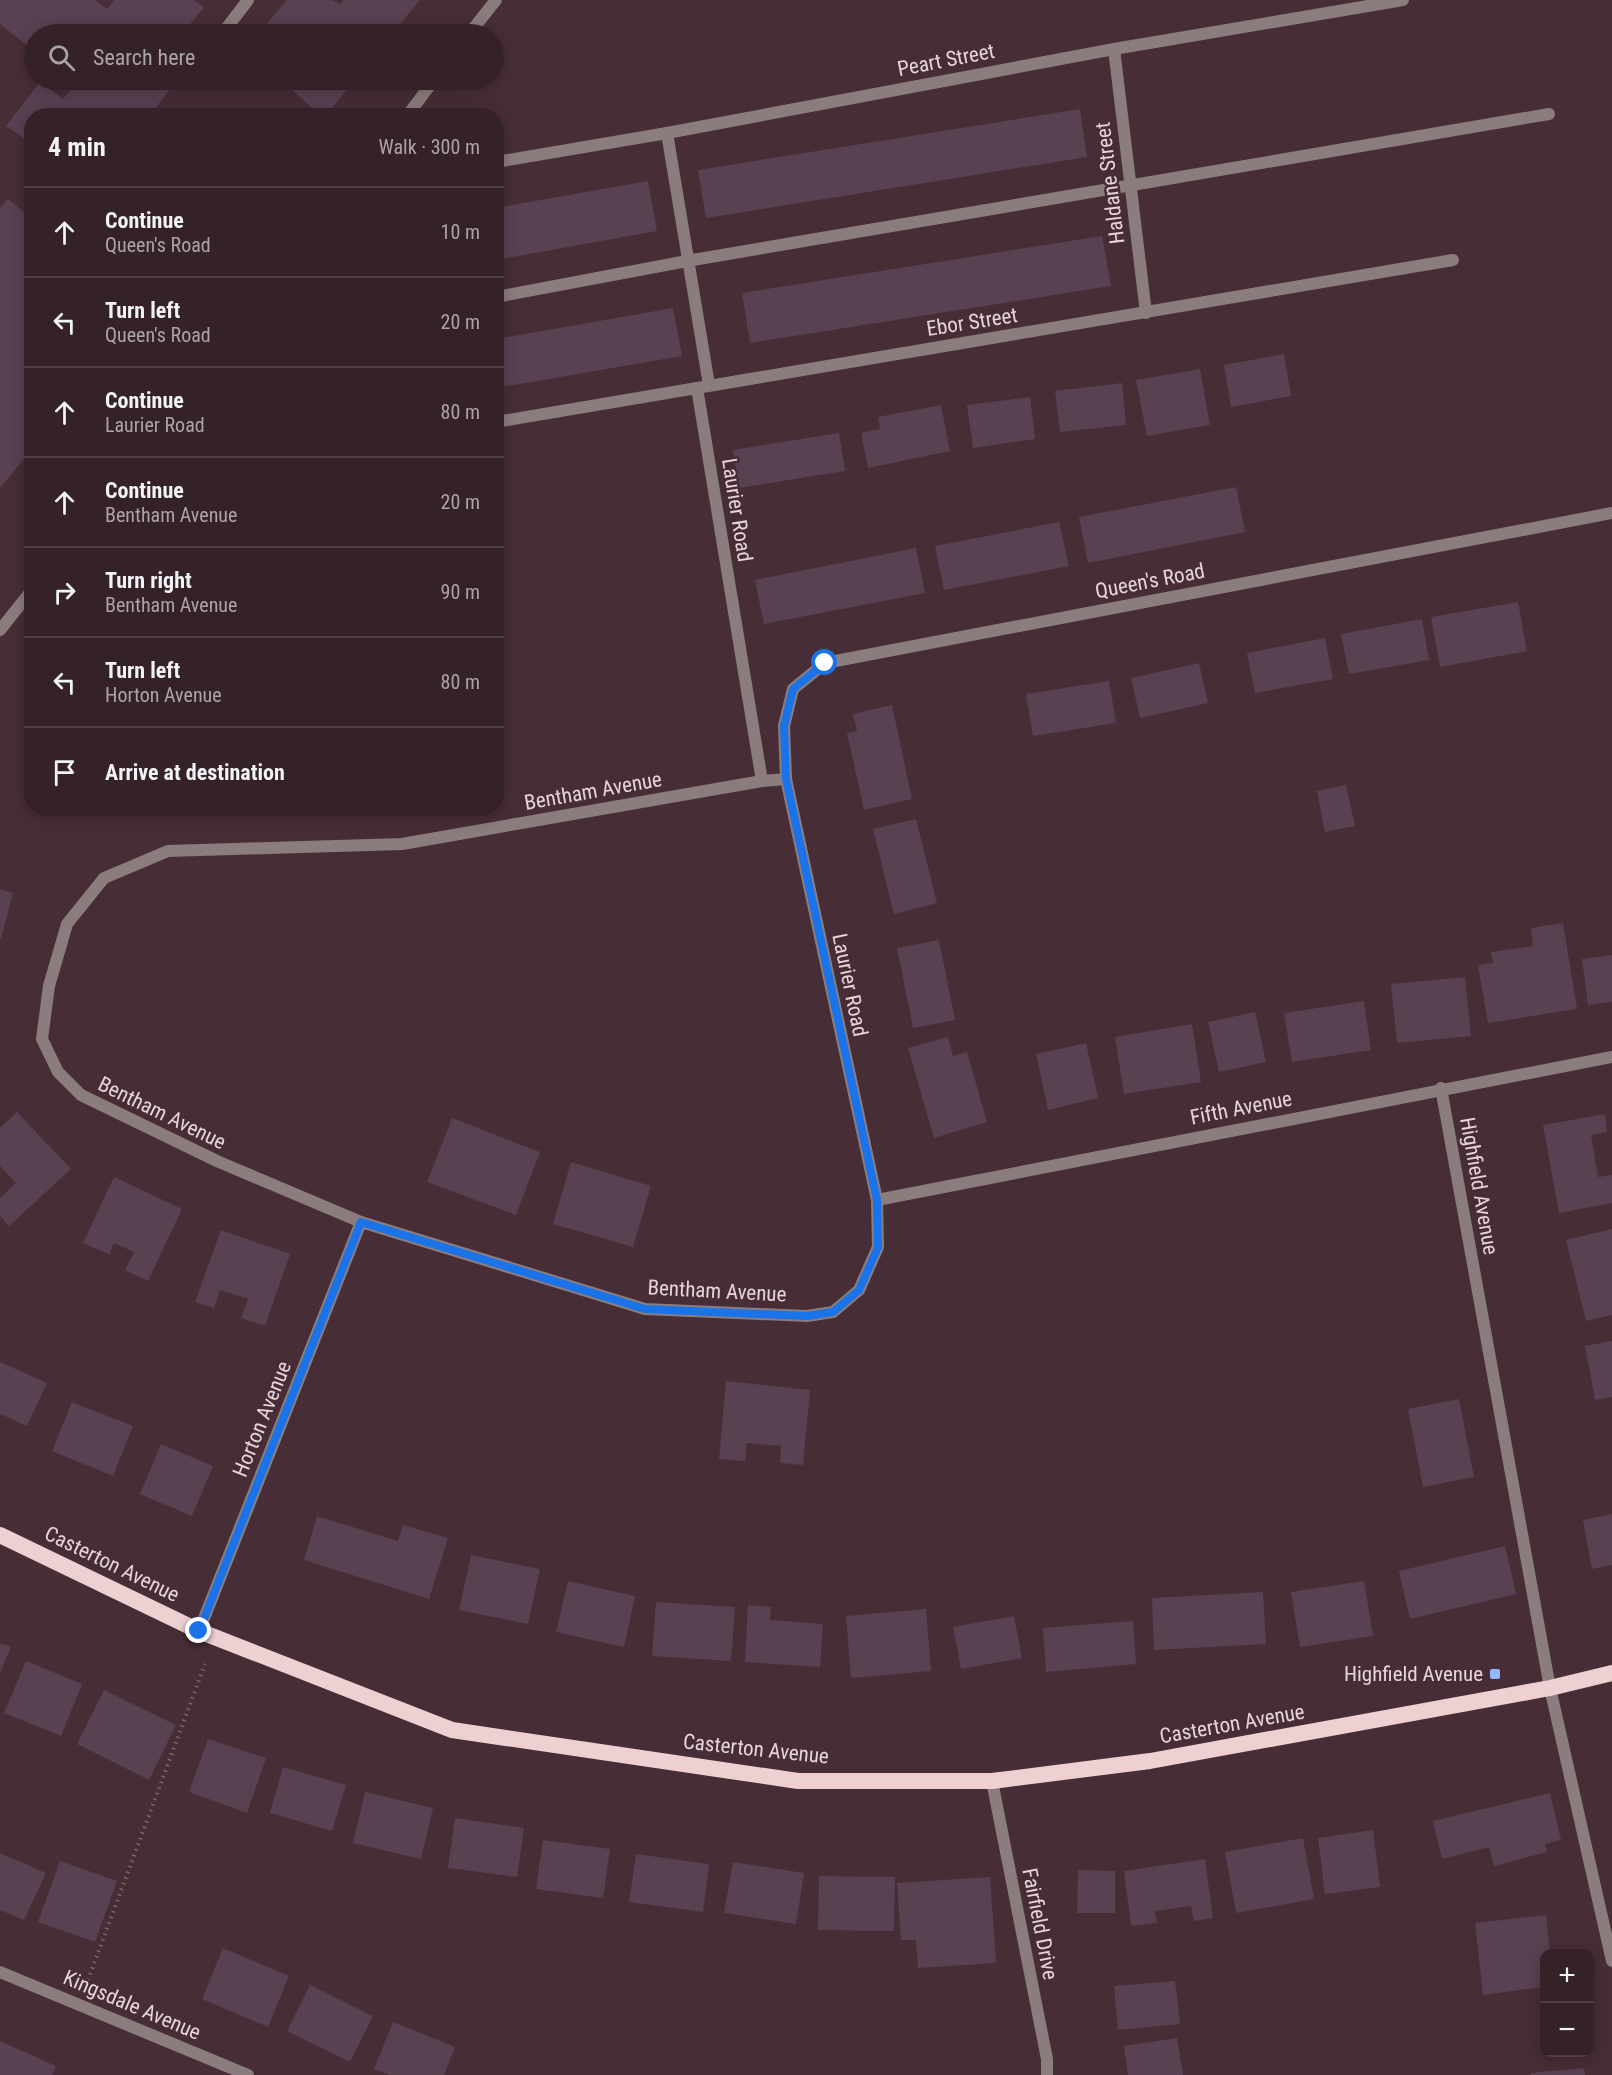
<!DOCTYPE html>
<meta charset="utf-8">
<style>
:root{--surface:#352228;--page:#402f34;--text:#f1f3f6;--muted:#aaa4a8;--line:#4f3f45}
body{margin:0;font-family:"Roboto Condensed",sans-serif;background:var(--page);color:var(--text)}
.controls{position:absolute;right:18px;bottom:18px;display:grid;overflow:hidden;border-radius:12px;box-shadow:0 3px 15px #0003}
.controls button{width:54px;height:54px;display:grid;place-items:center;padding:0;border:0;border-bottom:2px solid var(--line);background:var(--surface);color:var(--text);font:30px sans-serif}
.stop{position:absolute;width:18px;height:18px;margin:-14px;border:4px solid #1a73e8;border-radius:50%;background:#fff}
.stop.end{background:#1a73e8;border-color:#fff;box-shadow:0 2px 6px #0008}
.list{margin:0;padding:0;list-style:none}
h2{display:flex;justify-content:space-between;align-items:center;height:78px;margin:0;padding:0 24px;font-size:26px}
h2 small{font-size:20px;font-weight:400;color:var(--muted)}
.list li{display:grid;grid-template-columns:39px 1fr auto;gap:18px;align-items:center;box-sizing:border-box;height:90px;padding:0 24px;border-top:2px solid var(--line)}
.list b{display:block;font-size:22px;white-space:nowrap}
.list p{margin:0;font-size:20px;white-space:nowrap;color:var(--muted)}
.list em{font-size:20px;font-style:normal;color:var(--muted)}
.icon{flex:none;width:33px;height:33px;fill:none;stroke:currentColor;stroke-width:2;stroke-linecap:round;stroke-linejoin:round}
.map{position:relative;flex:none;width:1612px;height:2075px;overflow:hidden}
.search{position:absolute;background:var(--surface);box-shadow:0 3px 15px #0003;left:24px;top:24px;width:480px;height:66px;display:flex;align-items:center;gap:15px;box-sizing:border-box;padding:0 21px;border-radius:33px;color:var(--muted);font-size:22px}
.panel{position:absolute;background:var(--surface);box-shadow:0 3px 15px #0003;left:24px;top:108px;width:480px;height:708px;border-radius:24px}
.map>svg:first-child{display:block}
.building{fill:#584151}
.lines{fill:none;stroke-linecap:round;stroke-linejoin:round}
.path{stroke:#7c656d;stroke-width:4;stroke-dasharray:1.5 4.5;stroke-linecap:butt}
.service{stroke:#8b7c7d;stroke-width:12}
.minor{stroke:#8b7c7d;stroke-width:12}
.trunk{stroke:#eed0d2;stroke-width:16}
.route{stroke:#1a73e8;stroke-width:8}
.poi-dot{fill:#95b7fd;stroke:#472d36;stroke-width:2}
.labels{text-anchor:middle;stroke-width:5;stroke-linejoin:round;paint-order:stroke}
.street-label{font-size:21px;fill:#e6d5da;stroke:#472d36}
.poi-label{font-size:21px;fill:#e6d5da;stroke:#472d36;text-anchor:end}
</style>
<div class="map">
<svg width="1612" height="2075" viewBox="0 0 1612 2075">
<rect width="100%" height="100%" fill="#472d36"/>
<g class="building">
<polygon points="0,0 95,0 107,9 114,0 194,0 204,7 182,34 34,34 34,51 0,24"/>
<polygon points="287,0 332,0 340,4 343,0 420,0 392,34 305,34 295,29 291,34 284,34 267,23"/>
<polygon points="70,80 158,80 171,88 149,116 32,116 32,144 6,126 40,82 63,99 76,84"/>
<polygon points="281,80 355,80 325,116 321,116"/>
<polygon points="1080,109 1087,157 706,218 698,170"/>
<polygon points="648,181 657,231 496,260 496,208"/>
<polygon points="8,199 32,219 32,233 25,241 32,240 32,449 0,488 0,208"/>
<polygon points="1102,236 1111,286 750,343 742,293"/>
<polygon points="673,308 682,356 496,388 496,339"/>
<polygon points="1284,354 1291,396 1231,407 1224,365"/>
<polygon points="1200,369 1210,425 1147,436 1136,380"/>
<polygon points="1122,383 1126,425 1060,432 1055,391"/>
<polygon points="1030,397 1035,439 973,448 967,405"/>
<polygon points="941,405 950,451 868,468 861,433 880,429 878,417"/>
<polygon points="839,433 845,471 739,488 733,450"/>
<polygon points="1236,487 1245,532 1088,563 1079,517"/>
<polygon points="1059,522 1069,566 944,590 935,546"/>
<polygon points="916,548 925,593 764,624 755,580"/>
<polygon points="1518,602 1527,651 1440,667 1431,617"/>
<polygon points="1422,619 1429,660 1349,674 1341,634"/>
<polygon points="1325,638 1333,679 1255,693 1247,653"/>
<polygon points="1199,663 1208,703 1140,718 1131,678"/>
<polygon points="1109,681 1116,723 1033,736 1026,694"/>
<polygon points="892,705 912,799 864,810 847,733 857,731 853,714"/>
<polygon points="1346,785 1355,826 1325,832 1317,791"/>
<polygon points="916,819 937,903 894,914 873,829"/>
<polygon points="0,889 13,893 1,939 0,939"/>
<polygon points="1563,923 1577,1009 1488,1023 1478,965 1493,963 1491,952 1533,946 1531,928"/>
<polygon points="939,940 955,1020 913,1028 897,948"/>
<polygon points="1612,955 1612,1002 1588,1005 1582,959"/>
<polygon points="1465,977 1471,1036 1397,1043 1391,984"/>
<polygon points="1364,1001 1371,1050 1292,1062 1284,1013"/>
<polygon points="1255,1012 1266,1062 1219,1072 1208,1022"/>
<polygon points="1192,1024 1201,1082 1124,1094 1115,1037"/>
<polygon points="948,1037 953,1056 967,1052 987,1122 934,1138 908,1048"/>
<polygon points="1086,1043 1098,1098 1048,1110 1036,1054"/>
<polygon points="17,1112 71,1169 9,1226 0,1216 0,1198 16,1183 0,1166 0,1128"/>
<polygon points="1605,1114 1607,1132 1591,1135 1598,1177 1612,1175 1612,1203 1559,1213 1543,1125"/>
<polygon points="452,1118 540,1152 516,1215 427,1182"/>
<polygon points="571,1162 651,1186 633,1247 553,1224"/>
<polygon points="114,1177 182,1209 148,1281 125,1270 134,1252 114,1243 109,1254 83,1243"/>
<polygon points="1612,1229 1612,1315 1586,1321 1566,1240"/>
<polygon points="221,1230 290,1254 265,1326 241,1318 248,1299 220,1290 214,1308 195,1302"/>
<polygon points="1612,1341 1612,1397 1595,1400 1585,1346"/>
<polygon points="0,1362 47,1383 27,1426 0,1414"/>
<polygon points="726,1381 810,1390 803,1465 780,1463 781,1446 747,1443 745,1461 719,1459"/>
<polygon points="1459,1399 1474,1477 1423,1487 1408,1409"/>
<polygon points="72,1402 133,1426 113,1476 52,1451"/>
<polygon points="161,1444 213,1466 192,1516 140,1494"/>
<polygon points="1612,1514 1612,1565 1592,1569 1583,1520"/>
<polygon points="317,1516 398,1541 403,1525 448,1538 429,1599 304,1560"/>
<polygon points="1505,1546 1516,1594 1410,1619 1399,1571"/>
<polygon points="471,1555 540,1569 528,1624 459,1610"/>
<polygon points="568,1581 635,1596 624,1647 556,1632"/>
<polygon points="1364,1581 1373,1636 1300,1647 1291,1592"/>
<polygon points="1263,1592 1266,1644 1154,1650 1152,1598"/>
<polygon points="656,1602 735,1607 731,1661 652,1656"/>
<polygon points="748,1605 771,1607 770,1620 823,1624 820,1667 745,1662"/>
<polygon points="926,1609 931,1671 851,1678 846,1616"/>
<polygon points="1014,1616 1022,1658 961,1669 953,1627"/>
<polygon points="1133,1621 1136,1664 1046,1672 1043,1628"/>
<polygon points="0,1643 11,1647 0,1673"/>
<polygon points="26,1661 82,1684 61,1736 4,1713"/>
<polygon points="104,1690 176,1725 149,1780 77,1744"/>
<polygon points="208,1739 266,1758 247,1813 189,1792"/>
<polygon points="283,1767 346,1785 332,1831 270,1813"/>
<polygon points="365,1792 433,1808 421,1859 353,1843"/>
<polygon points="1550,1793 1561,1840 1545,1844 1547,1852 1494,1866 1489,1847 1442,1859 1433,1821"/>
<polygon points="455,1818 524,1828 517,1877 448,1868"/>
<polygon points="1373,1830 1380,1887 1325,1894 1318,1838"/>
<polygon points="1303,1838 1314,1899 1236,1913 1225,1852"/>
<polygon points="543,1840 610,1849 603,1898 536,1889"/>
<polygon points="0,1853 46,1873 24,1920 0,1910"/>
<polygon points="636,1854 709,1864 703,1912 629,1902"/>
<polygon points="1205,1859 1213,1918 1194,1921 1191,1906 1155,1911 1157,1923 1131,1926 1124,1871"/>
<polygon points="60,1861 117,1881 95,1942 38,1922"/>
<polygon points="733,1862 804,1873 796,1924 724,1913"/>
<polygon points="1078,1870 1115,1871 1115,1913 1077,1913"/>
<polygon points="819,1876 895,1877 894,1931 818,1930"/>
<polygon points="990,1877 996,1963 918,1968 916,1940 901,1940 897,1883"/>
<polygon points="1546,1915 1550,1954 1544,1954 1544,1987 1483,1995 1475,1923"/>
<polygon points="223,1948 289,1976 268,2027 202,1999"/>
<polygon points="1175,1981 1180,2024 1118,2030 1114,1986"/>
<polygon points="310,1985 373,2016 350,2062 287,2031"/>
<polygon points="393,2022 455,2047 444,2075 389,2075 374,2069"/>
<polygon points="1177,2038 1183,2075 1128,2075 1124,2046"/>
<polygon points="0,2041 56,2066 52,2075 0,2075"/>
<polygon points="1584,2068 1585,2075 1531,2075 1531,2073"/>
</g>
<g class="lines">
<polyline class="path" points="88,1980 205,1664"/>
<g class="service">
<polyline points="222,34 248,0"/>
<polyline points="496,297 687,261 1549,114"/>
<polyline points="697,388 762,781"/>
</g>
<g class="minor">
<polyline points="469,34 496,0"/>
<polyline points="1114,49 1146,313"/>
<polyline points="407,116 434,80"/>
<polyline points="667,133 709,385"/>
<polyline points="496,162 667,133 1114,49 1403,0"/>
<polyline points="496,422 1453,260"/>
<polyline points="0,630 32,590"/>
<polyline points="786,779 762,781 402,844 168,851 104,878 67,924 49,986 42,1039 58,1072 81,1095 219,1162 361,1222 645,1309 807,1316 833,1312 859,1290 878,1247 877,1200 786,779 784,726 793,689 825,663 1612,513"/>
<polyline points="1441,1088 1550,1688 1612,1961"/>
<polyline points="877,1200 1612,1057"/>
<polyline points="199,1631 361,1222"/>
<polyline points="992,1781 1047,2059 1047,2075"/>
<polyline points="0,1972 248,2075"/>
</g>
<polyline class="trunk" points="0,1535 199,1631 452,1730 798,1781 992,1781 1150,1761 1550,1688 1612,1673"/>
</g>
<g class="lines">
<polyline class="route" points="199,1631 361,1222 645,1309 807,1316 833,1312 859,1290 878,1247 877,1200 786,779 784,726 793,689 825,663"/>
</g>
<rect class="poi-dot" x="1489" y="1668" width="12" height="12" rx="3"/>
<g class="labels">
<g class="street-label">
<text transform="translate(946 60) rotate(-11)" y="7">Peart Street</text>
<text transform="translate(1110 183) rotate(-97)" y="7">Haldane Street</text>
<text transform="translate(972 322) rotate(-9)" y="7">Ebor Street</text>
<text transform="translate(737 510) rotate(81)" y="7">Laurier Road</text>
<text transform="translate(1150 581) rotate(-11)" y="7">Queen's Road</text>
<text transform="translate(593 791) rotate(-10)" y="7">Bentham Avenue</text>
<text transform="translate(850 985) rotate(78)" y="7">Laurier Road</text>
<text transform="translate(1241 1108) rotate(-11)" y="7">Fifth Avenue</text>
<text transform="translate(162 1113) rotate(26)" y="7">Bentham Avenue</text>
<text transform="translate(1479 1186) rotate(80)" y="7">Highfield Avenue</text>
<text transform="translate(717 1291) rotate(3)" y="7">Bentham Avenue</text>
<text transform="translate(262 1419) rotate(-68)" y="7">Horton Avenue</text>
<text transform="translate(112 1564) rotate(26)" y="7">Casterton Avenue</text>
<text transform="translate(1232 1724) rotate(-10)" y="7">Casterton Avenue</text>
<text transform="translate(756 1749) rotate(6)" y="7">Casterton Avenue</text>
<text transform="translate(1040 1924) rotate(79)" y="7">Fairfield Drive</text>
<text transform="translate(132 2005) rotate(23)" y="7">Kingsdale Avenue</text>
</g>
<g class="poi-label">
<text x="1483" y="1681">Highfield Avenue</text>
</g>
</g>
</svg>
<div class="controls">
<button>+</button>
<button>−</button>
</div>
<div class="stop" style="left:825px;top:663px"></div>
<div class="stop end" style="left:199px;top:1631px"></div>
<div class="search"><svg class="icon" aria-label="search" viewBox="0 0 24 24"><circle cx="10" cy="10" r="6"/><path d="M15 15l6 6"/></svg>Search here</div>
<section class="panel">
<h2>4 min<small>Walk · 300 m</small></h2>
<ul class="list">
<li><svg class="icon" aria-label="ahead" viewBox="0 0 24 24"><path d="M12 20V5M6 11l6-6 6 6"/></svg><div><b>Continue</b><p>Queen's Road</p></div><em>10 m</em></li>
<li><svg class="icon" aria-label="left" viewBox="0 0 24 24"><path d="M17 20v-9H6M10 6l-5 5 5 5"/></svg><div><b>Turn left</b><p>Queen's Road</p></div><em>20 m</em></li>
<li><svg class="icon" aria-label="ahead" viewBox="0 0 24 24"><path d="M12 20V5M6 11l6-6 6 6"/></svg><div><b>Continue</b><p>Laurier Road</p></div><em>80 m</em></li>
<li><svg class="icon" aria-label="ahead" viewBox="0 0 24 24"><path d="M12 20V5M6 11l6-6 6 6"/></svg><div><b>Continue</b><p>Bentham Avenue</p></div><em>20 m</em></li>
<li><svg class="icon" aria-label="right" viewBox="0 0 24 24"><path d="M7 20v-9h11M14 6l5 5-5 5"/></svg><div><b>Turn right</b><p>Bentham Avenue</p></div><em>90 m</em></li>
<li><svg class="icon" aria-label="left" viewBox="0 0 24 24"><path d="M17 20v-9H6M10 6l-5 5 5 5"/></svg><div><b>Turn left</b><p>Horton Avenue</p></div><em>80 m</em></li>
<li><svg class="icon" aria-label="arrive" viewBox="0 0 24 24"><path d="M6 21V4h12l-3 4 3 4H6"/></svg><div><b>Arrive at destination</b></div></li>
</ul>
</section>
</div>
